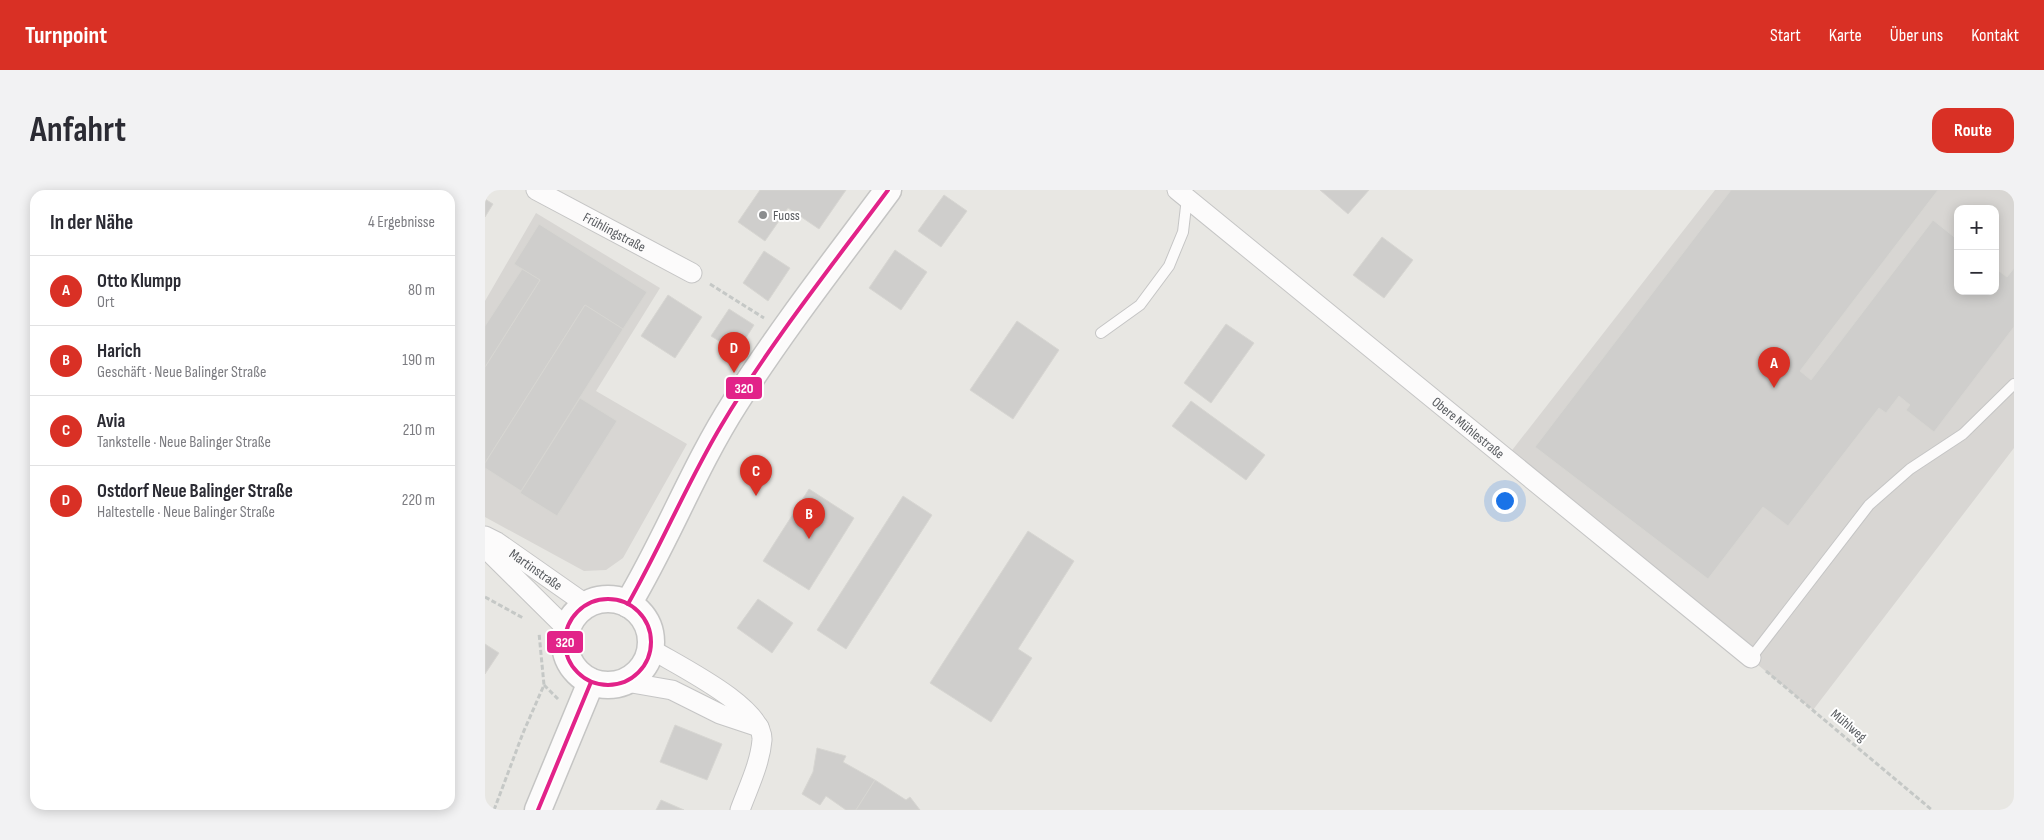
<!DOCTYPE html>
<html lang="de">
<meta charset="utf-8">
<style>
:root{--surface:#fff;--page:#f2f2f3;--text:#2b2b33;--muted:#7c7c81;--line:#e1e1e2;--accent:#d93025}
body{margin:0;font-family:"Sofia Sans Condensed",sans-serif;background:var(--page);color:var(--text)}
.controls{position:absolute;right:15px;top:15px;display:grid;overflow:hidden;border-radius:10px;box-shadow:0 2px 12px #0003}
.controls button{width:45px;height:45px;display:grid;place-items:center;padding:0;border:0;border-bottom:1px solid var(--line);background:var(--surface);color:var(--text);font:25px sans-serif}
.you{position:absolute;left:1019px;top:310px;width:18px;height:18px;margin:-12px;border:4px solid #fff;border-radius:50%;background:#1a73e8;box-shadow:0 0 0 8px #1a73e833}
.badge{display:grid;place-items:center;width:32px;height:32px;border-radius:50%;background:var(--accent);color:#fff;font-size:16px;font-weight:700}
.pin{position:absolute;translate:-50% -41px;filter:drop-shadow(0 1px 2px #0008)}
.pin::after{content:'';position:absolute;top:26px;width:18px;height:15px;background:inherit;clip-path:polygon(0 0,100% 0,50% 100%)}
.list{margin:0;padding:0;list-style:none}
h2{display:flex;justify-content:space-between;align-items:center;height:65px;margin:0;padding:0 20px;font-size:21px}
h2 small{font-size:16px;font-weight:400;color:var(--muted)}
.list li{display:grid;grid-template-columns:32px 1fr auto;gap:15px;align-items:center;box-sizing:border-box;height:70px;padding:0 20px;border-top:1px solid var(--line)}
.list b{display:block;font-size:19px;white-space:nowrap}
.list p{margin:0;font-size:16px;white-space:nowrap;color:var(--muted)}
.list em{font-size:16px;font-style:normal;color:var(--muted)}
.map{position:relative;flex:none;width:1529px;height:620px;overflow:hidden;border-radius:15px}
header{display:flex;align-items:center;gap:30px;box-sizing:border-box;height:70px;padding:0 25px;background:var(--accent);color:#fff}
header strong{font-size:24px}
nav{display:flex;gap:28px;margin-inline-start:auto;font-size:18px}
.intro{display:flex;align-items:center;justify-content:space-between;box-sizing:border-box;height:120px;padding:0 30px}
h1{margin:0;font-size:35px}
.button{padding:12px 22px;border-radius:15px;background:var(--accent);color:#fff;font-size:18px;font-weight:700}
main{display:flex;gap:30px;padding:0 30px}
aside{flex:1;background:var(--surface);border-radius:15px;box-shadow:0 2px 12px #0003}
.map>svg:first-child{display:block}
.industrial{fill:#d8d6d3;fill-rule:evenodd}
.building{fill:#cfcecc;stroke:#d7d6d2}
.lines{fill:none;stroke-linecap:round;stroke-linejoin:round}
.service-casing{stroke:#c5c5c5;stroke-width:12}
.minor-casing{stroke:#c5c5c5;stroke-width:21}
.secondary-casing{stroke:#c5c5c4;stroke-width:29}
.path{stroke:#c5c8c6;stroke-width:3;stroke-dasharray:5 2.5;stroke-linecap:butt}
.service{stroke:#fcfbfb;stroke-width:10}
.minor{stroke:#fcfbfb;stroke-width:19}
.secondary{stroke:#fcfbfb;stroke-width:26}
.bus-1-casing{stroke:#fff;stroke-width:8}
.bus-1{stroke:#e22389;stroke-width:4}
.poi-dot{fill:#8b8d8e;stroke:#fff;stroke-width:2}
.labels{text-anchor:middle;stroke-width:4;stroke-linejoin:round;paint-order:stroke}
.poi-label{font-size:14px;fill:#595c60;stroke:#fff;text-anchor:start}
.street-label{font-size:14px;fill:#595c60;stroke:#fff}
.line-badge{stroke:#fff;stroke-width:2}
.badge-label{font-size:14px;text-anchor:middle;font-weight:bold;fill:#fff}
</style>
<header>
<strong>Turnpoint</strong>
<nav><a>Start</a><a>Karte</a><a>Über uns</a><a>Kontakt</a></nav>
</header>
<div class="intro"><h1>Anfahrt</h1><a class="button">Route</a></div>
<main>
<aside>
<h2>In der Nähe<small>4 Ergebnisse</small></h2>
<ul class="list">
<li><span class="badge">A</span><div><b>Otto Klumpp</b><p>Ort</p></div><em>80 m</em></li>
<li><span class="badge">B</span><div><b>Harich</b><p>Geschäft · Neue Balinger Straße</p></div><em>190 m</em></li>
<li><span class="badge">C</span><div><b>Avia</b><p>Tankstelle · Neue Balinger Straße</p></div><em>210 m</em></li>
<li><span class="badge">D</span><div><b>Ostdorf Neue Balinger Straße</b><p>Haltestelle · Neue Balinger Straße</p></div><em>220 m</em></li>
</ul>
</aside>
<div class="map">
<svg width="1529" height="620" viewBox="0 0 1529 620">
<rect width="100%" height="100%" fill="#e8e7e3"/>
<g class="industrial">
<path d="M1230,0H1529V258L1328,520L1021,268ZM1473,19H1510V101H1473Z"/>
<polygon points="51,23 175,98 111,201 202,254 138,368 121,380 99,381 0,327 0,111"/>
</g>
<g class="building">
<polygon points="275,0 361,0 334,39 303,18 280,51 253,32"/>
<polygon points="835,0 884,0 863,24"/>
<polygon points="1246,0 1453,0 1315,181 1326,190 1448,30 1473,50 1473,101 1510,101 1510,78 1522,87 1529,78 1529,137 1449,242 1421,220 1425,215 1414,206 1401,223 1394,218 1303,336 1278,317 1223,389 1050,257"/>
<polygon points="459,5 482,21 456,57 433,41"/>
<polygon points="0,9 8,14 0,27"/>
<polygon points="54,34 162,102 138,139 100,115 0,273 0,177 55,90 29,74"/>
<polygon points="897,47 928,70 899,108 868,85"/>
<polygon points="410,60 442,82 416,120 384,98"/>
<polygon points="279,61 305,78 283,111 258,93"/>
<polygon points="37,79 55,90 0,177 0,136"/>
<polygon points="183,105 217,127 190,168 156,146"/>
<polygon points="100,115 138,139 36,301 0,278 0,273"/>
<polygon points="244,119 269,135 252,162 226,146"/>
<polygon points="532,131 574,160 528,229 485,200"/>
<polygon points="741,134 769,153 726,213 699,193"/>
<polygon points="95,208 132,231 72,326 35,303"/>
<polygon points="706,211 780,265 761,290 687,236"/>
<polygon points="324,299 369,328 324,400 278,371"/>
<polygon points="418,306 447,325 361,459 332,440"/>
<polygon points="543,341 589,371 533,459 547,468 506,532 445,493"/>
<polygon points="273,409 308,433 287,463 252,438"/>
<polygon points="0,454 14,463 0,484"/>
<polygon points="190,535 237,554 222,590 175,572"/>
<polygon points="332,558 361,566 358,572 390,590 371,620 361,620 341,606 335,615 317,604 328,582"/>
<polygon points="390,590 421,610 425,607 435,620 371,620"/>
<polygon points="176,610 199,620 171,620"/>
</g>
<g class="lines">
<defs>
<g id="service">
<polyline points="616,143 655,115 684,76 698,42 702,8"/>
<polyline points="1266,468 1384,315 1425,279 1478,244 1529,194"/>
</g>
<g id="minor">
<path id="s1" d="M51,0L207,83"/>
<path id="s2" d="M692,0L1266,468"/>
<path id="s3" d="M0,346L12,352L102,415"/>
<polyline points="0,358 82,439"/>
<path d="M166,459C192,475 279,517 277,550C275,574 263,598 255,620"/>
<polyline points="141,492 187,500 235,524 274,537"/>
</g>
<g id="secondary">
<circle cx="123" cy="452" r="43"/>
<path d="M143,414C182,349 209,277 250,213C297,139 351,70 403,0"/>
<polyline points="53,620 106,492"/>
</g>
</defs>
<use href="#service" class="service-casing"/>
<use href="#minor" class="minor-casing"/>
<use href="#secondary" class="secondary-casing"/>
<g class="path">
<polyline points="225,94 279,128"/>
<polyline points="0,407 38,428"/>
<polyline points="1281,481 1447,620"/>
<polyline points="59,495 73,509"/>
<polyline points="9,620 38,543 59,495 54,443"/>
</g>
<use href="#service" class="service"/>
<use href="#minor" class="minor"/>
<use href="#secondary" class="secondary"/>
<defs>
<g id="bus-1">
<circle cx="123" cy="452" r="43"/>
<path d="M143,414C176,356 202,293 236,236C285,153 346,77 403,0"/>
<polyline points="53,620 106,492"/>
</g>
</defs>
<use href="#bus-1" class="bus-1-casing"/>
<use href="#bus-1" class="bus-1"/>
</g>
<circle class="poi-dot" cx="278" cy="25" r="5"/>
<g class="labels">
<g class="poi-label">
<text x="288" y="30">Fuoss</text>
</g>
<g class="street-label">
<text dy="5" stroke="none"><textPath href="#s1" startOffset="89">Frühlingstraße</textPath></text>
<text dy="5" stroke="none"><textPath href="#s2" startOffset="376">Obere Mühlestraße</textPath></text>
<text dy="5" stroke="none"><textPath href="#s3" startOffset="61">Martinstraße</textPath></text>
<text transform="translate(1364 535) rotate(40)" y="5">Mühlweg</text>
</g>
</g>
<g class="line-badge">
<rect x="240" y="186" width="38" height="24" rx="5" fill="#e22389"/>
<rect x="61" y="440" width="38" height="24" rx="5" fill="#e22389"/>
</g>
<g class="badge-label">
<text x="259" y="203">320</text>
<text x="80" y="457">320</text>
</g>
</svg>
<div class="controls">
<button>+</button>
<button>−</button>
</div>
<div class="you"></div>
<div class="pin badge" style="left:1289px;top:198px">A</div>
<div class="pin badge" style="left:324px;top:349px">B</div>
<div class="pin badge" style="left:271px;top:306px">C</div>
<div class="pin badge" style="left:249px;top:183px">D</div>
</div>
</main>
